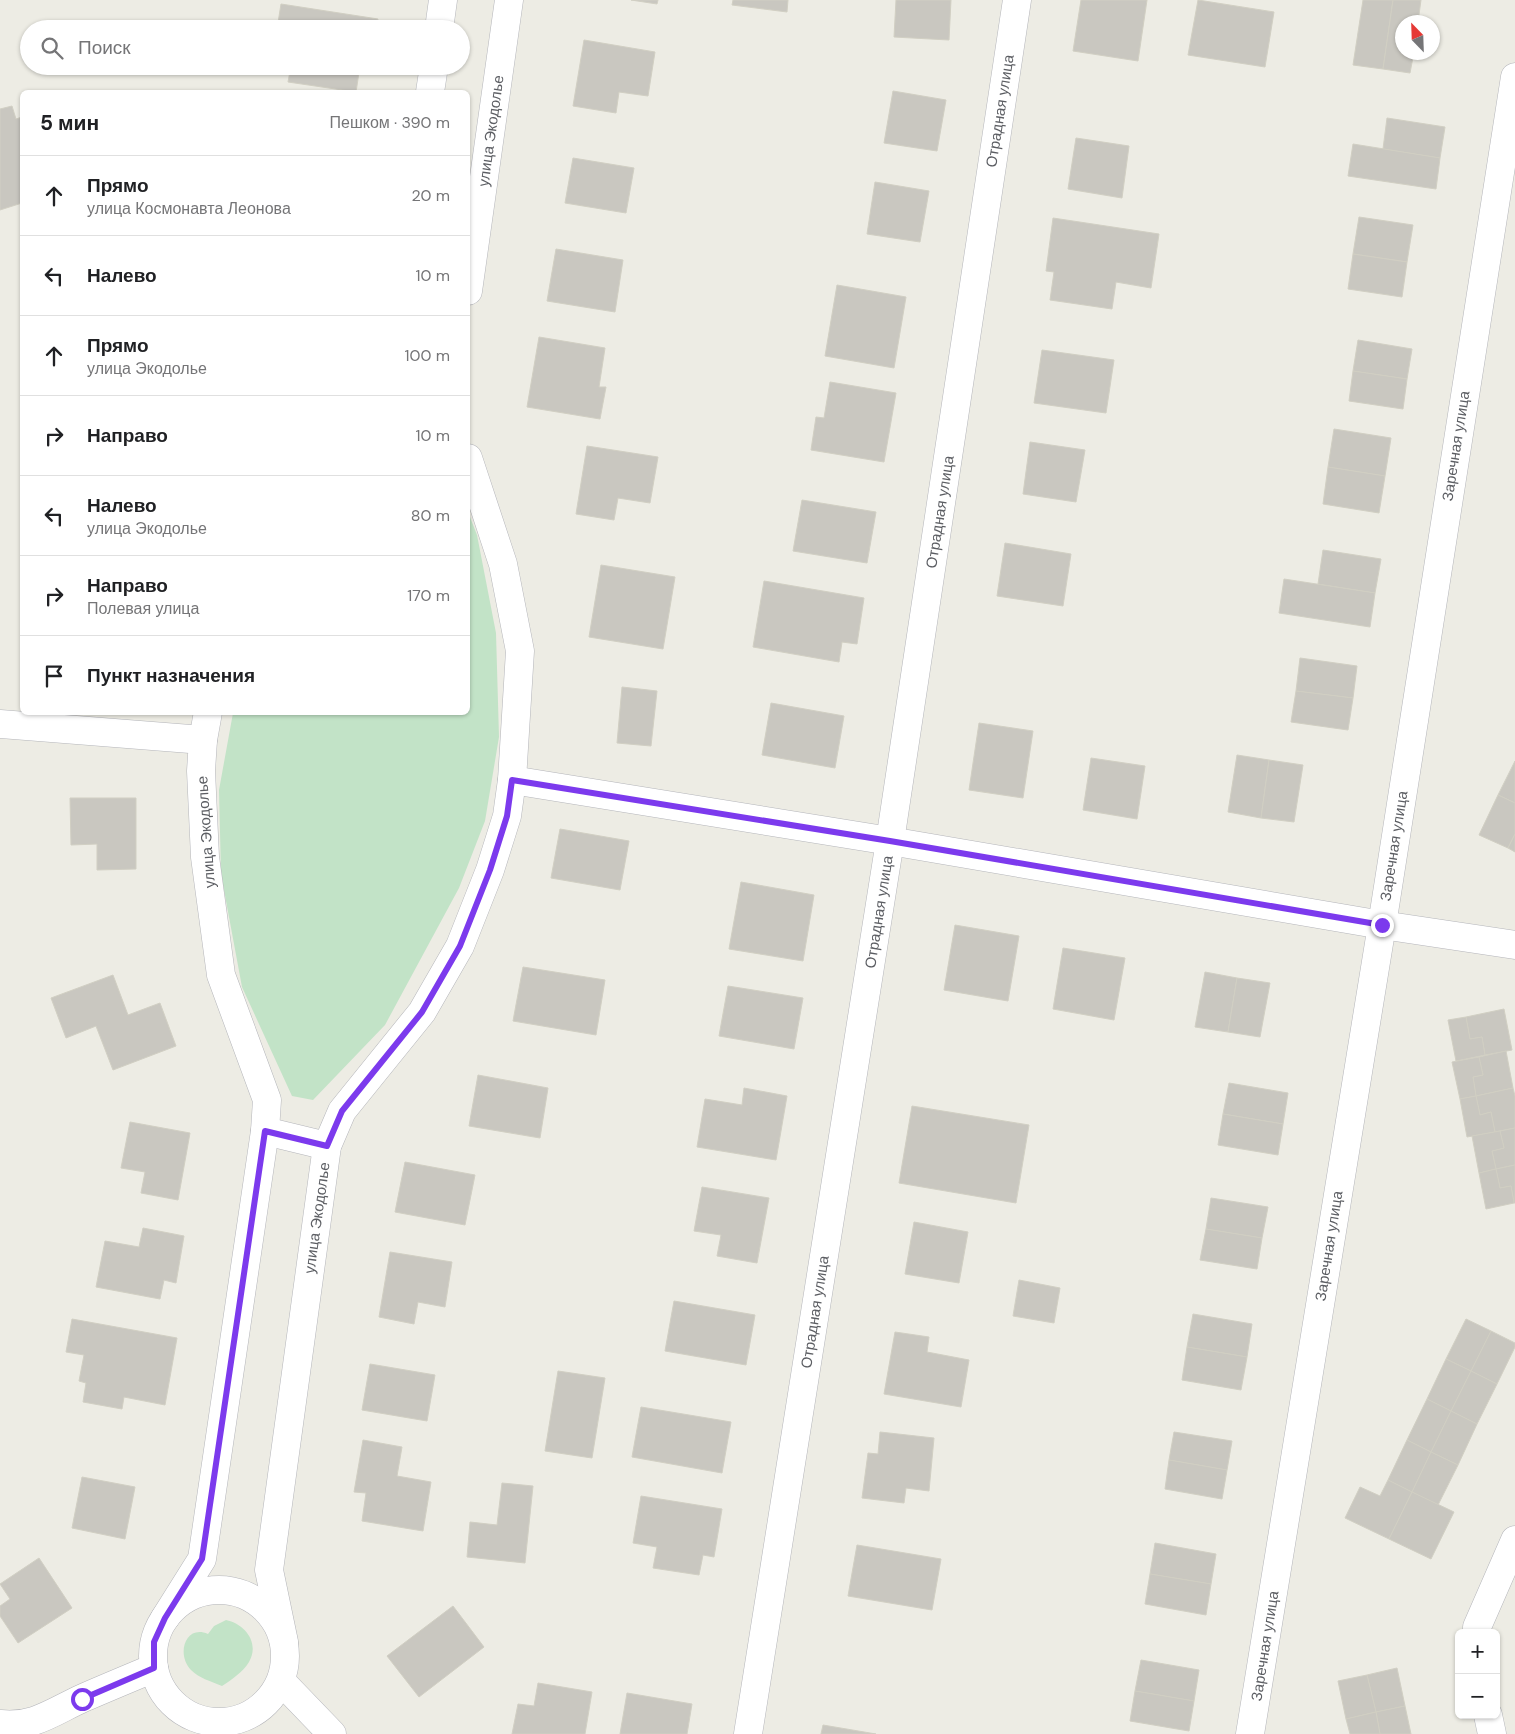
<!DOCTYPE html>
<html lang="ru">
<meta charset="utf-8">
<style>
:root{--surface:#fff;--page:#f2f2f2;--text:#202124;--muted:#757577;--line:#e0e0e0}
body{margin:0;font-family:"DM Sans",sans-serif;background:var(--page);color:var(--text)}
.controls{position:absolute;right:15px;bottom:15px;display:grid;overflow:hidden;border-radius:8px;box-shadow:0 1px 4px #0004}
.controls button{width:45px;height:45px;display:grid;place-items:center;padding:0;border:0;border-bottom:1px solid var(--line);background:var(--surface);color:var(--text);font:25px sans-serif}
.compass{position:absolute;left:1395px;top:15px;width:45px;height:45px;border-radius:50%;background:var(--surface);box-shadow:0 1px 4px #0004;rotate:337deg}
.stop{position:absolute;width:15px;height:15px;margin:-11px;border:4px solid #7c3aed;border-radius:50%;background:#fff}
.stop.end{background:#7c3aed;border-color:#fff;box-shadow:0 1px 5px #0008}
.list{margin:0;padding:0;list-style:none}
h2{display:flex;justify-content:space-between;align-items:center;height:65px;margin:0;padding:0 20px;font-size:21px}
h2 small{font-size:16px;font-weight:400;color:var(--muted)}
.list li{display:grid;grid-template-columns:32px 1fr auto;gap:15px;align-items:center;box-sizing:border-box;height:80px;padding:0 20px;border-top:1px solid var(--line)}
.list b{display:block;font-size:19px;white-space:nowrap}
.list p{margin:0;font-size:16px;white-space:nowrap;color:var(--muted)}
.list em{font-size:16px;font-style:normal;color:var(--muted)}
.icon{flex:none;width:28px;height:28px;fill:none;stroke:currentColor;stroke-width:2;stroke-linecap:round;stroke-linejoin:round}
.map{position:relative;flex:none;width:1515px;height:1734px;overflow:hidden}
.search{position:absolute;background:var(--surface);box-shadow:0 1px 4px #0004;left:20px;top:20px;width:450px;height:55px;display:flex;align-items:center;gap:12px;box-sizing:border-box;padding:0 18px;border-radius:28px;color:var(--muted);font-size:19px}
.panel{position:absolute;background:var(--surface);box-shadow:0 1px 4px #0004;left:20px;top:90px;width:450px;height:625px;border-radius:8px}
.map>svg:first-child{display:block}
.green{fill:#c2e3c7}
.building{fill:#c9c7c0;stroke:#d1cfc3}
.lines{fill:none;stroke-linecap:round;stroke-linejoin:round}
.minor-casing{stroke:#b4b5ba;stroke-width:29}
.minor{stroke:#fff;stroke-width:28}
.route{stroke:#7c3aed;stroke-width:6}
.labels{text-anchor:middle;stroke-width:4;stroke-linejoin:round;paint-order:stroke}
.street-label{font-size:15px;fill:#5c5e63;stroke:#fff}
</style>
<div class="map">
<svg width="1515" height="1734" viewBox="0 0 1515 1734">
<rect width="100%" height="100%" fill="#edece4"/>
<g class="green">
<polygon points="468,512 477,535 496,633 499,737 485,821 459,888 385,1025 313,1100 292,1096 242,987 221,874 219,790 233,713 468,712"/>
<path d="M226,1620C245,1624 260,1643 249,1662C243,1672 231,1680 222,1686C210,1681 199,1678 191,1670C176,1655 185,1624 208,1634L214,1626Z"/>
</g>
<g class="building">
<polygon points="631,0 658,0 657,4"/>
<polygon points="733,0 788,0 787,12 732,5"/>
<polygon points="896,0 951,0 949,40 894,37"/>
<polygon points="1081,0 1147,0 1138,61 1073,51"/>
<polygon points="1198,0 1274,12 1265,67 1188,55"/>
<polygon points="1363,0 1393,0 1383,69 1353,65"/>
<polygon points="1393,0 1421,0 1418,22 1402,22 1402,52 1414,52 1410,73 1383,69"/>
<polygon points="281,4 378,19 376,29 277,29"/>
<polygon points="584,40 655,52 648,96 619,92 616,113 573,106"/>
<polygon points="291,66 360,66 356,92 288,82"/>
<polygon points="893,91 946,100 937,151 884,143"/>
<polygon points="12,106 16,119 22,117 22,203 0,210 0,109"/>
<polygon points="1387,118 1445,127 1440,158 1383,149"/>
<polygon points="1076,138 1129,146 1122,198 1068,189"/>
<polygon points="1353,144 1440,158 1436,189 1348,176"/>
<polygon points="573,158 634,168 626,213 565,203"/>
<polygon points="875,182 929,191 920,242 867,234"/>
<polygon points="1359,217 1413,225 1407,262 1353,254"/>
<polygon points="1053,218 1159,234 1151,288 1116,282 1112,309 1050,300 1054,272 1046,271"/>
<polygon points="556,249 623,260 615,312 547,301"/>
<polygon points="1353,254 1407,262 1402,297 1348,289"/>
<polygon points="837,285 906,297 894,368 825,356"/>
<polygon points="539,337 605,348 599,387 606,387 600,419 527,407"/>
<polygon points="1358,340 1412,349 1407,379 1353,371"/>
<polygon points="1042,350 1114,360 1106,413 1034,403"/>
<polygon points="1353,371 1407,379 1403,409 1349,401"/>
<polygon points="830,382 896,393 884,462 811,450 816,417 824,418"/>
<polygon points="1334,429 1391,438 1385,476 1328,467"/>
<polygon points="1030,442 1085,450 1076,502 1023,494"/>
<polygon points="587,446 658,457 650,503 618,498 614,520 576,514"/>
<polygon points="1328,467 1385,476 1379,513 1323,504"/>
<polygon points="802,500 876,512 867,563 793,551"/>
<polygon points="1005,543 1071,554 1063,606 997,596"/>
<polygon points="1323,550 1381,559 1375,593 1318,584"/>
<polygon points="601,565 675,577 663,649 589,637"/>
<polygon points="1284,579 1375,593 1370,627 1279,613"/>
<polygon points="764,581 864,598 857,644 842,642 839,662 753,647"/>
<polygon points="1300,658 1357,666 1353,698 1296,691"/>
<polygon points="622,687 657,691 651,746 617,743"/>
<polygon points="1296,691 1353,698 1348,730 1291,722"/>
<polygon points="771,703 844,716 835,768 762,755"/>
<polygon points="979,723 1033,731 1023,798 969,790"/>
<polygon points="1237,755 1269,760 1261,818 1228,812"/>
<polygon points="1091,758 1145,766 1137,819 1083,810"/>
<polygon points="1269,760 1303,765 1294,822 1261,818"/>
<polygon points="1515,761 1515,803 1498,795"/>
<polygon points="1498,795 1515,803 1515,834 1508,848 1479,835"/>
<polygon points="70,798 136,798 136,869 97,870 97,844 71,845"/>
<polygon points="560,829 629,841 620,890 551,878"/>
<polygon points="1515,834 1515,852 1508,848"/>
<polygon points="741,882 814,895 803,961 729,949"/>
<polygon points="955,925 1019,936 1008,1001 944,990"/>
<polygon points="1063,948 1125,958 1114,1020 1053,1009"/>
<polygon points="523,967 605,980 596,1035 513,1021"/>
<polygon points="1205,972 1237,978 1228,1032 1195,1027"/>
<polygon points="113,975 128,1015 160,1003 176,1046 113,1070 96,1026 66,1038 51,998"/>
<polygon points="1237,978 1270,983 1260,1037 1228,1032"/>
<polygon points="728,986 803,998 794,1049 719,1036"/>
<polygon points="1504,1009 1512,1050 1485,1055 1482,1037 1470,1039 1466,1017"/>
<polygon points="1466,1017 1470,1039 1482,1037 1485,1055 1456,1061 1448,1020"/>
<polygon points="1506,1051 1513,1088 1476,1096 1473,1077 1483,1075 1479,1057"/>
<polygon points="1479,1057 1483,1075 1473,1077 1476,1096 1460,1099 1452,1062"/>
<polygon points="478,1075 548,1088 540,1138 469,1126"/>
<polygon points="1229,1083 1288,1093 1283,1124 1223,1114"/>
<polygon points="744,1088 787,1096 776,1160 697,1147 705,1099 742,1105"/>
<polygon points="1513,1088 1515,1096 1515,1128 1495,1132 1491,1112 1480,1115 1476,1096"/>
<polygon points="1476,1096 1480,1115 1491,1112 1495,1132 1467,1137 1460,1099"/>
<polygon points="912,1106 1029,1125 1016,1203 899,1183"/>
<polygon points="1223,1114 1283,1124 1278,1155 1218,1145"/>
<polygon points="130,1122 190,1133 178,1200 141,1193 145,1172 121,1168"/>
<polygon points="1515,1128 1515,1165 1496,1169 1492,1151 1504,1148 1500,1131"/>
<polygon points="1500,1131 1504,1148 1492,1151 1496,1169 1479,1173 1472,1136"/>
<polygon points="405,1162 475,1175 465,1225 395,1212"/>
<polygon points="1515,1165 1515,1203 1514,1203 1511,1186 1500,1188 1496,1169"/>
<polygon points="1496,1169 1500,1188 1511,1186 1514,1203 1486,1209 1479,1173"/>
<polygon points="702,1187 769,1198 757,1263 717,1256 721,1235 694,1231"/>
<polygon points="1211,1198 1268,1207 1262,1238 1206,1229"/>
<polygon points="914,1222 968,1232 959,1283 905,1274"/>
<polygon points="143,1228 184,1236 176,1283 164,1280 160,1299 96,1287 105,1241 139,1247"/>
<polygon points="1206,1229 1262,1238 1257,1269 1200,1260"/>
<polygon points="390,1252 452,1262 445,1307 418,1302 414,1324 379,1317"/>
<polygon points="1019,1280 1060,1288 1054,1323 1013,1316"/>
<polygon points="674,1301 755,1315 746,1365 665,1351"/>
<polygon points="1193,1314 1252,1324 1247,1357 1187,1347"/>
<polygon points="72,1319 177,1338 165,1405 124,1397 122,1409 83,1402 86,1383 79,1381 84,1355 66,1352"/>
<polygon points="1466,1319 1491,1331 1471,1371 1446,1359"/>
<polygon points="1491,1331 1515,1343 1515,1347 1497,1384 1471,1371"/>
<polygon points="895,1332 929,1337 927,1352 969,1360 961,1407 884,1394"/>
<polygon points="1187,1347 1247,1357 1241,1390 1182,1380"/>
<polygon points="1446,1359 1471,1371 1451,1411 1427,1399"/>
<polygon points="370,1364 435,1375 427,1421 362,1410"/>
<polygon points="558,1371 605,1378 592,1458 545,1451"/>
<polygon points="1471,1371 1497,1384 1477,1424 1451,1411"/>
<polygon points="1427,1399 1451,1411 1431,1452 1407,1440"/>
<polygon points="641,1407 731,1422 722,1473 632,1457"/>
<polygon points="1451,1411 1477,1424 1458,1465 1431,1452"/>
<polygon points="880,1432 934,1438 929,1491 906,1488 904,1503 862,1498 868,1453 878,1454"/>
<polygon points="1174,1432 1232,1441 1227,1470 1169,1460"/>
<polygon points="363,1440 402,1447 397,1476 431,1482 423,1531 362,1521 366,1493 354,1492"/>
<polygon points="1407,1440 1431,1452 1412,1492 1388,1480"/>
<polygon points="1431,1452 1458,1465 1438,1505 1412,1492"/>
<polygon points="1169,1460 1227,1470 1222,1499 1165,1489"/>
<polygon points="82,1477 135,1487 125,1539 72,1528"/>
<polygon points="1388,1480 1412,1492 1389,1539 1345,1518 1360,1487 1380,1496"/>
<polygon points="502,1483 533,1486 525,1563 467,1557 470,1522 497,1525"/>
<polygon points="1412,1492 1454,1512 1431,1559 1389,1539"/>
<polygon points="641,1496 722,1509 714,1557 703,1555 699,1575 653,1568 657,1547 633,1543"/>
<polygon points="1155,1543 1216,1554 1211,1584 1150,1574"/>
<polygon points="857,1545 941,1559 932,1610 848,1596"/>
<polygon points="39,1558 72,1608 18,1643 0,1616 0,1606 10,1599 0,1584"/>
<polygon points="1150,1574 1211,1584 1206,1615 1145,1604"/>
<polygon points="453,1606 484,1647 419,1697 387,1656"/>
<polygon points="1141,1660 1199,1670 1194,1701 1135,1691"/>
<polygon points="1397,1668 1405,1706 1376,1712 1367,1675"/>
<polygon points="1367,1675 1376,1712 1346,1719 1338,1681"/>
<polygon points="538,1683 592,1692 585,1734 512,1734 518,1704 534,1706"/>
<polygon points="1135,1691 1194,1701 1189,1731 1130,1721"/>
<polygon points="627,1693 692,1704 687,1734 620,1734"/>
<polygon points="1405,1706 1411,1734 1380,1734 1376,1712"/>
<polygon points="1376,1712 1380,1734 1350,1734 1346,1719"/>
<polygon points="823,1725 876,1734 821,1734"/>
</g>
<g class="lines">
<defs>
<g id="minor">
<polyline points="439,29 443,0"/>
<polyline points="430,92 434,66"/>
<polyline points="468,291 509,0"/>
<polyline points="0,724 203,740"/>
<polyline points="512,780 890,841 1382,925 1515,945"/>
<polyline points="265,1131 327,1146"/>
<circle cx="219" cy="1656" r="66"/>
<polyline points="165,1618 202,1559 265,1131 267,1100 221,975 205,857 201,771 203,740 208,712"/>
<polyline points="1477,1633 1477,1627 1515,1540"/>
<polyline points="284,1642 269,1570 327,1146 342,1111 422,1012 460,946 490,870 507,816 512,780 520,651 503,564 468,458"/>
<polyline points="281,1681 332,1734"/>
<polyline points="1488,1715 1492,1734"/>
<path d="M0,1724C34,1728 54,1711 83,1698C106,1688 130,1678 154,1668"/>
<polyline points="748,1734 890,841 1017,0"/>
<polyline points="1250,1734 1382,925 1515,77"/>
</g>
</defs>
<use href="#minor" class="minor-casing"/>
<use href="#minor" class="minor"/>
</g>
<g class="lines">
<polyline class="route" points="82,1699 154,1668 154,1642 165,1618 202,1559 265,1131 327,1146 342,1111 422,1012 460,946 490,870 507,816 512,780 890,841 1382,925"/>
</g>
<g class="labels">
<g class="street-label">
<text transform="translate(1000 111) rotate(-81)" y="5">Отрадная улица</text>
<text transform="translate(491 131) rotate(-82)" y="5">улица Экодолье</text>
<text transform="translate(1456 446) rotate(-81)" y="5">Заречная улица</text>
<text transform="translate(940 512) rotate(-81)" y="5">Отрадная улица</text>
<text transform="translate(206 832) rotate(-94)" y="5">улица Экодолье</text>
<text transform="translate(1394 846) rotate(-81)" y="5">Заречная улица</text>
<text transform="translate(879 912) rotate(-81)" y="5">Отрадная улица</text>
<text transform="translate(317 1218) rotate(-82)" y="5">улица Экодолье</text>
<text transform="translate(1329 1246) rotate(-81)" y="5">Заречная улица</text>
<text transform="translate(815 1312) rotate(-81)" y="5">Отрадная улица</text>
<text transform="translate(1265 1646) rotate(-81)" y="5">Заречная улица</text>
</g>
</g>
</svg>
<div class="controls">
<button>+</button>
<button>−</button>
</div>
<svg class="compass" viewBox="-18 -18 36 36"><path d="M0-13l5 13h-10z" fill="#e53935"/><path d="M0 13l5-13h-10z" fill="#757577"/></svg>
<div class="stop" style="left:82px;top:1699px"></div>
<div class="stop end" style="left:1382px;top:925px"></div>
<div class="search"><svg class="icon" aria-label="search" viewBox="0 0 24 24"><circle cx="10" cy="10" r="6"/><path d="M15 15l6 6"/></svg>Поиск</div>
<section class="panel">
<h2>5 мин<small>Пешком · 390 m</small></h2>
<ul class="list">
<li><svg class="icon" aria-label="ahead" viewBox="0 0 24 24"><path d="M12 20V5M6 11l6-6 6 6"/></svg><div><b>Прямо</b><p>улица Космонавта Леонова</p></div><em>20 m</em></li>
<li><svg class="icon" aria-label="left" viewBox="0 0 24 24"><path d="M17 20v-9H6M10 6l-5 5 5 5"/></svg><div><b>Налево</b></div><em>10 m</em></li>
<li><svg class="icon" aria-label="ahead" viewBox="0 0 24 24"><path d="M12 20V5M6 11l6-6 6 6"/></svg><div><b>Прямо</b><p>улица Экодолье</p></div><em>100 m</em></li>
<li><svg class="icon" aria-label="right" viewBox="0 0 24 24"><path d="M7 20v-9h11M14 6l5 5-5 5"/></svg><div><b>Направо</b></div><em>10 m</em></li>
<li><svg class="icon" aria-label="left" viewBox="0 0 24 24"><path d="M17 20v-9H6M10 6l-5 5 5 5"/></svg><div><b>Налево</b><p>улица Экодолье</p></div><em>80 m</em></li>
<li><svg class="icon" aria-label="right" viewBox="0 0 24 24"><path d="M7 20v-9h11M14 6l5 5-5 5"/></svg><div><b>Направо</b><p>Полевая улица</p></div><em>170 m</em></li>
<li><svg class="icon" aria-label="arrive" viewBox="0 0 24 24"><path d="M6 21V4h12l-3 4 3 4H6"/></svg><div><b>Пункт назначения</b></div></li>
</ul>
</section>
</div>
